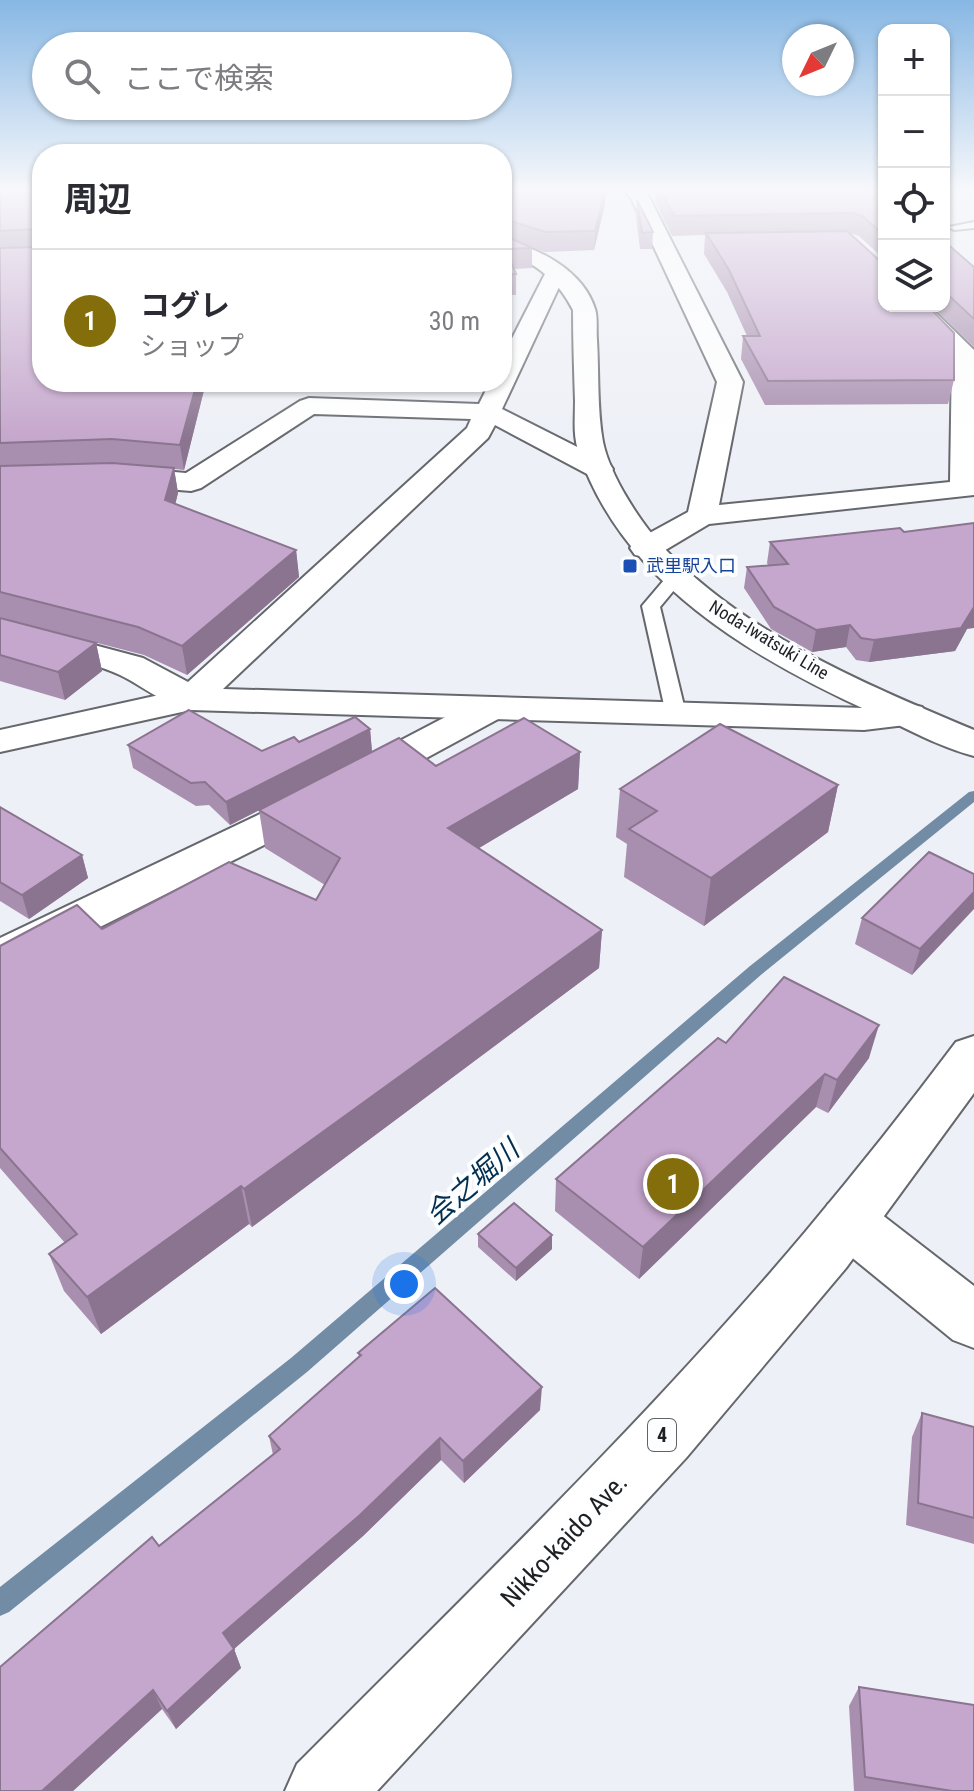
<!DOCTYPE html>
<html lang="ja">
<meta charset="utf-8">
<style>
:root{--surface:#fff;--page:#f7f7f7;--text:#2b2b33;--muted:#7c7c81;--line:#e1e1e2;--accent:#836e0b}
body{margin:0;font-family:"Roboto Condensed","Noto Sans JP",sans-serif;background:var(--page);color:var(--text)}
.controls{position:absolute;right:24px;top:24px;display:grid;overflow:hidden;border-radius:16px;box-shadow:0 2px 6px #0004}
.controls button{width:72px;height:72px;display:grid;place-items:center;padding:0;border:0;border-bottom:2px solid var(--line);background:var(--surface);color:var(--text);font:40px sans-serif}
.compass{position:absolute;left:782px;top:24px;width:72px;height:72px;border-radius:50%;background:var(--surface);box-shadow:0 2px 6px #0004;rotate:227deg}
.you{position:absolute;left:404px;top:1284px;width:28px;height:28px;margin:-20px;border:6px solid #fff;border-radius:50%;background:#1a73e8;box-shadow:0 0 0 12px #1a73e833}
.badge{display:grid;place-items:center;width:52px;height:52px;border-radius:50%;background:var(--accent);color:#fff;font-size:26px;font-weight:700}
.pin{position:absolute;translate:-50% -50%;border:4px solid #fff;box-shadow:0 2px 8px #0006}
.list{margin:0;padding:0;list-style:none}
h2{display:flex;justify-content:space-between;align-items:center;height:104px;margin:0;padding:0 32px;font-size:34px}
h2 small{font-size:26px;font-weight:400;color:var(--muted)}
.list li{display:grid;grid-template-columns:52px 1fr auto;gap:24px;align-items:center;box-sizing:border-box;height:144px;padding:0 32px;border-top:2px solid var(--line)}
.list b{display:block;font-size:30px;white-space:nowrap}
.list p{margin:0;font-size:26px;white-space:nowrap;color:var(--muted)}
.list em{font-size:26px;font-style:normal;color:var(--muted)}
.icon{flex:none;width:44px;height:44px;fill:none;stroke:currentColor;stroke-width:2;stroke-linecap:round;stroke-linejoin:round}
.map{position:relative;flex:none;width:974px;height:1791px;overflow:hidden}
.search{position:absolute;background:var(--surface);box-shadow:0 2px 6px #0004;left:32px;top:32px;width:480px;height:88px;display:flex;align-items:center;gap:20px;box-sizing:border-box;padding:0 28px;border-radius:44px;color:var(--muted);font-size:30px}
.panel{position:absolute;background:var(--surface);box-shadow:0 2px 6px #0004;left:32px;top:144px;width:480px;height:248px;border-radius:32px}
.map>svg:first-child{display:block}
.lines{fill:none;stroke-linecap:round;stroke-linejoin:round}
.stream{fill:#728ca5;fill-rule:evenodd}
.service-casing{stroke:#64676c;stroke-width:4}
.minor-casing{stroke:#64676c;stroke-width:4}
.tertiary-casing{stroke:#64676c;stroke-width:4}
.primary-casing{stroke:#64676c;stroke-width:4}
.trunk-casing{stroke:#64676c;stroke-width:4}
.service{fill:#fff;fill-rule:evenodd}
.minor{fill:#fff;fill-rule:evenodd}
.tertiary{fill:#fff;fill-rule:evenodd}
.primary{fill:#fff;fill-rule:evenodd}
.trunk{fill:#fff;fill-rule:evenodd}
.wall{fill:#a98faf}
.shaded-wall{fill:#8a748f}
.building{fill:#c5a6cc;stroke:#8a748f;stroke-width:2}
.transit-dot{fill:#1a4fb4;stroke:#fdfeff;stroke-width:3}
.labels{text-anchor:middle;stroke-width:8;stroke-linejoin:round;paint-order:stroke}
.far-transit-label{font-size:18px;fill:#164399;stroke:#fdfeff;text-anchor:start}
.far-street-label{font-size:18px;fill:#1f2022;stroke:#fdfeff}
.shield{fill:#fdfeff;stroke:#626364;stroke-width:2}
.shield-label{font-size:20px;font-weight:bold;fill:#1f2022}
.near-street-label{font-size:26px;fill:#1f2022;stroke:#fdfeff}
.near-water-label{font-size:28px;font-style:italic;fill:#022f50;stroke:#fdfeff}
</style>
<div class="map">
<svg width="974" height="1791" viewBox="0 0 974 1791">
<rect width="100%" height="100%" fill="#eef0f7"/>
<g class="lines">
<polygon class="stream" points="974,791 974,802 762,974 307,1372 9,1612 0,1616 0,1587 291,1358 750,966 969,792"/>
<defs>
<g id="service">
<polygon points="974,222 974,228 954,230 949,227"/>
<polygon points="676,572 685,577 660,607 686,714 676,720 666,714 642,606 670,573"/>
</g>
<g id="minor">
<polygon points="624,190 644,190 648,195 743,382 719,505 950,482 952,355 905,306 929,306 974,350 974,495 709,524 657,555 646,557 635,555 630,548 635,541 688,512 717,382 631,198"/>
<path d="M557,264L567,270L502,409L609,463L613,469L609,475L599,477L589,475L495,425L488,438L204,707C173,714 146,687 120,675C85,659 37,651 0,641V620L143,658L188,682L467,428L471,419L314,414L201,488L191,491L117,485L0,488V470L117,467L186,473L300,401L309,398L479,404L490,382H502V358L547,270Z"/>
<polygon points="487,699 500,702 506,710 500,718 288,833 16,969 0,973 0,938 258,815 474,702"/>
<polygon points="848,1197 868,1204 974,1286 974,1348 953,1340 828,1238 820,1221 828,1204"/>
</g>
<polygon id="tertiary" points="191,688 864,708 909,704 922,707 928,715 922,723 864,730 191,710 0,752 0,730"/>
<path id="primary" d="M502,239C538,248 583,270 595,309C598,318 596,330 597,340C599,373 597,410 603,442C610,476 640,522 663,547C746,635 865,684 974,730V756C939,747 906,728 873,713C752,658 622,583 578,450C573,435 575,417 575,401C574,371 573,340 573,310C558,280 534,261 502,251Z"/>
<path id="trunk" d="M974,1036V1093L846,1268L686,1458L377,1791H285L297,1764C470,1590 648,1419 806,1231C858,1169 908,1106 956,1042Z"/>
</defs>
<use href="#service" class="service-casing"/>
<use href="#minor" class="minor-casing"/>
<use href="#tertiary" class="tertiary-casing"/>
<use href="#primary" class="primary-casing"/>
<use href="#trunk" class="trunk-casing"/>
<use href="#service" class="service"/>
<use href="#minor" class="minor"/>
<use href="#tertiary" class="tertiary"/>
<use href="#primary" class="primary"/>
<use href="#trunk" class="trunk"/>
</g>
<g class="wall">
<polygon points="0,190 42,190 42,382 206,382 184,470 174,469 178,493 175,504 296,550 299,577 187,675 144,655 0,618"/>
<polygon points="502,190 605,190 605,204 594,250 545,252 529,246 532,248 532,268 514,269 516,274 516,295 502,295"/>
<polygon points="656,190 878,190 884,195 884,259 859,236 850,233 954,380 948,404 765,405 741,359 743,336 747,336 727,292 704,254 705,235 672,236 655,202"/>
<polygon points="637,200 653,232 652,249 640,249 636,216"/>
<polygon points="944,241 974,267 974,347 932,306 944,306"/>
<polygon points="374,382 434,382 431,391 375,389"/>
<polygon points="770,542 967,629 955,651 869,662 856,660 846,647 812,652 771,629 744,588 747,567 768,565 767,563"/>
<polygon points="0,618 96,643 102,671 65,700 0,681"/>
<polygon points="370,729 372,752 230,825 209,805 196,806 133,768 128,745 262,751 299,742"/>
<polygon points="580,752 578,789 479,848 602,930 599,968 252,1227 249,1224 101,1334 64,1291 49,1254 65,1243 0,1168 0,946 102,929 316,900 325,885 265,848 259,810 436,766"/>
<polygon points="838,785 828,832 704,926 624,877 627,844 616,837 620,789"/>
<polygon points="0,807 82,855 88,878 29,919 0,901"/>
<polygon points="974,874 912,975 855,944 862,918"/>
<polygon points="726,1043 869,1058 828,1113 816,1107 639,1279 555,1211 556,1179"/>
<polygon points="478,1234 552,1249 516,1281 478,1247"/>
<polygon points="358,1353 540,1410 464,1483 441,1460 363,1536 234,1649 241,1668 176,1729 162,1709 73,1791 159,1546 273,1455 269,1436 359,1357"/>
<polygon points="922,1413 974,1427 974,1544 906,1525 912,1437"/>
<polygon points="859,1687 974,1791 854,1791 849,1706"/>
</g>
<g class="shaded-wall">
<polygon points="605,190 605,204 594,250 595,231"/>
<polygon points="197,382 206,382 184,470 180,445"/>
<polygon points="174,468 178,493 170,526 165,500"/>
<polygon points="296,550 299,577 187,675 182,646"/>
<polygon points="974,607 974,628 967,629 955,651 869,662 874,640"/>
<polygon points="850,625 846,647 812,652 816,630"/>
<polygon points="96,643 102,671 65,700 58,672"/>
<polygon points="370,729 372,752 230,825 226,802"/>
<polygon points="580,752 578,789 449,866 448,828"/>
<polygon points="838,785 828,832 704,926 711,878"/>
<polygon points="82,855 88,878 29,919 22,895"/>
<polygon points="974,892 974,909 912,975 920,949"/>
<polygon points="602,930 599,968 252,1227 244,1189"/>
<polygon points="879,1025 869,1058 828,1113 837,1080"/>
<polygon points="825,1074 816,1107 639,1279 643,1247"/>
<polygon points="241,1186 249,1224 101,1334 87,1297"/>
<polygon points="552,1235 552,1249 516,1281 516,1268"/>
<polygon points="542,1387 540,1410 464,1483 463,1461"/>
<polygon points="440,1438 441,1460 363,1536 234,1649 241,1668 176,1729 167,1711 223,1633"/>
<polygon points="153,1690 162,1709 73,1791 42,1791"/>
</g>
<g class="building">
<polygon points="0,190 42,190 42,382 197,382 180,445 112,439 0,443 0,248 38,247 41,244 41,232 38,229 0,231"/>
<polygon points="533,190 605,190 595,231 545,232 502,218 502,191"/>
<polygon points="660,190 878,190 884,195 884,235 862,216 853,213 674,216"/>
<polygon points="637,200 653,232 642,233"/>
<polygon points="847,231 879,260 884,262 884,306 928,306 954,333 954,380 768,381 743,336 760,336 729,270 706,233"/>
<polygon points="502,234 532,248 506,249 516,274 502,274"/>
<polygon points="944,241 974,267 974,319 944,291"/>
<polygon points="112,463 174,468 165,500 296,550 182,646 138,627 0,592 0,466"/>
<polygon points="974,523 974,607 961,628 874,640 861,638 850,625 816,630 774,607 747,567 788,564 770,542 900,528 904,532"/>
<polygon points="0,618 96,643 58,672 0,655"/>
<polygon points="189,710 262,751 294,737 299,742 355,717 370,729 226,802 205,782 191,783 128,745"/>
<polygon points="524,718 580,752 448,828 602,930 244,1189 241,1186 87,1297 49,1254 77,1234 0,1148 0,946 77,905 102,929 229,862 316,900 340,858 259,810 399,738 436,766"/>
<polygon points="720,724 838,785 711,878 629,829 657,811 620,789"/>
<polygon points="0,807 82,855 22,895 0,882"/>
<polygon points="929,852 974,874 974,892 920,949 862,918"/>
<polygon points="784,977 879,1025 837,1080 825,1074 643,1247 556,1179 718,1038 726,1043"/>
<polygon points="514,1203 552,1235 516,1268 478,1234"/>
<polygon points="435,1288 542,1387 463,1461 440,1438 360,1515 223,1633 234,1649 167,1711 153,1690 42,1791 0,1791 0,1667 152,1537 159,1546 280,1449 269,1436 361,1355 358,1353"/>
<polygon points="922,1413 974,1427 974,1518 918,1503"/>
<polygon points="859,1687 974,1705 974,1791 952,1791 865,1777"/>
</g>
<linearGradient id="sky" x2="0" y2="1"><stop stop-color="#87b7e4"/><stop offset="0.43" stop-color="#f7f8fb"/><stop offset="1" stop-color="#f7f8fb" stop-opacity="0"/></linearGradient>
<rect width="974" height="441" fill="url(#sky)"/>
<rect class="transit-dot" x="622" y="558" width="16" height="16" rx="4"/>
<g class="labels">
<g class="far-transit-label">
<text x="646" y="572">武里駅入口</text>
</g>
<g class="far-street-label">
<text transform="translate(769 640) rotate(31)" y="6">Noda-Iwatsuki Line</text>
</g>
<rect class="shield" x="648" y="1419" width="28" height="32" rx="6"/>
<g class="shield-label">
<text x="662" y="1442">4</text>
</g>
<g class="near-street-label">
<text transform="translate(564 1540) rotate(-47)" y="9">Nikko-kaido Ave.</text>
</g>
<g class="near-water-label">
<text transform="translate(472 1182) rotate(-41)" y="10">会之堀川</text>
</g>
</g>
</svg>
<div class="controls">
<button>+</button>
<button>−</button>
<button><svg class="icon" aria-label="locate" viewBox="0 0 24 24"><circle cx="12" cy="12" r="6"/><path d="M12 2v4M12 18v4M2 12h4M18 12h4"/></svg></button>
<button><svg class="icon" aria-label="layers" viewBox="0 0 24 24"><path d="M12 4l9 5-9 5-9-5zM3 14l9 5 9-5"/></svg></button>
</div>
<svg class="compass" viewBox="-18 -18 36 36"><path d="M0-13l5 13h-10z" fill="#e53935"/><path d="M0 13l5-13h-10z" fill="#7c7c81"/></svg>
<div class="you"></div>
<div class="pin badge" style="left:673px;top:1184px">1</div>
<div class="search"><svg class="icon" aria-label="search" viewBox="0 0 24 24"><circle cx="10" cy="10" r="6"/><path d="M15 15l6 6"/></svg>ここで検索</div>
<section class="panel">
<h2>周辺<small></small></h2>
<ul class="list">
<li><span class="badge">1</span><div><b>コグレ</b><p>ショップ</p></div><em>30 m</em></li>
</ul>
</section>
</div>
